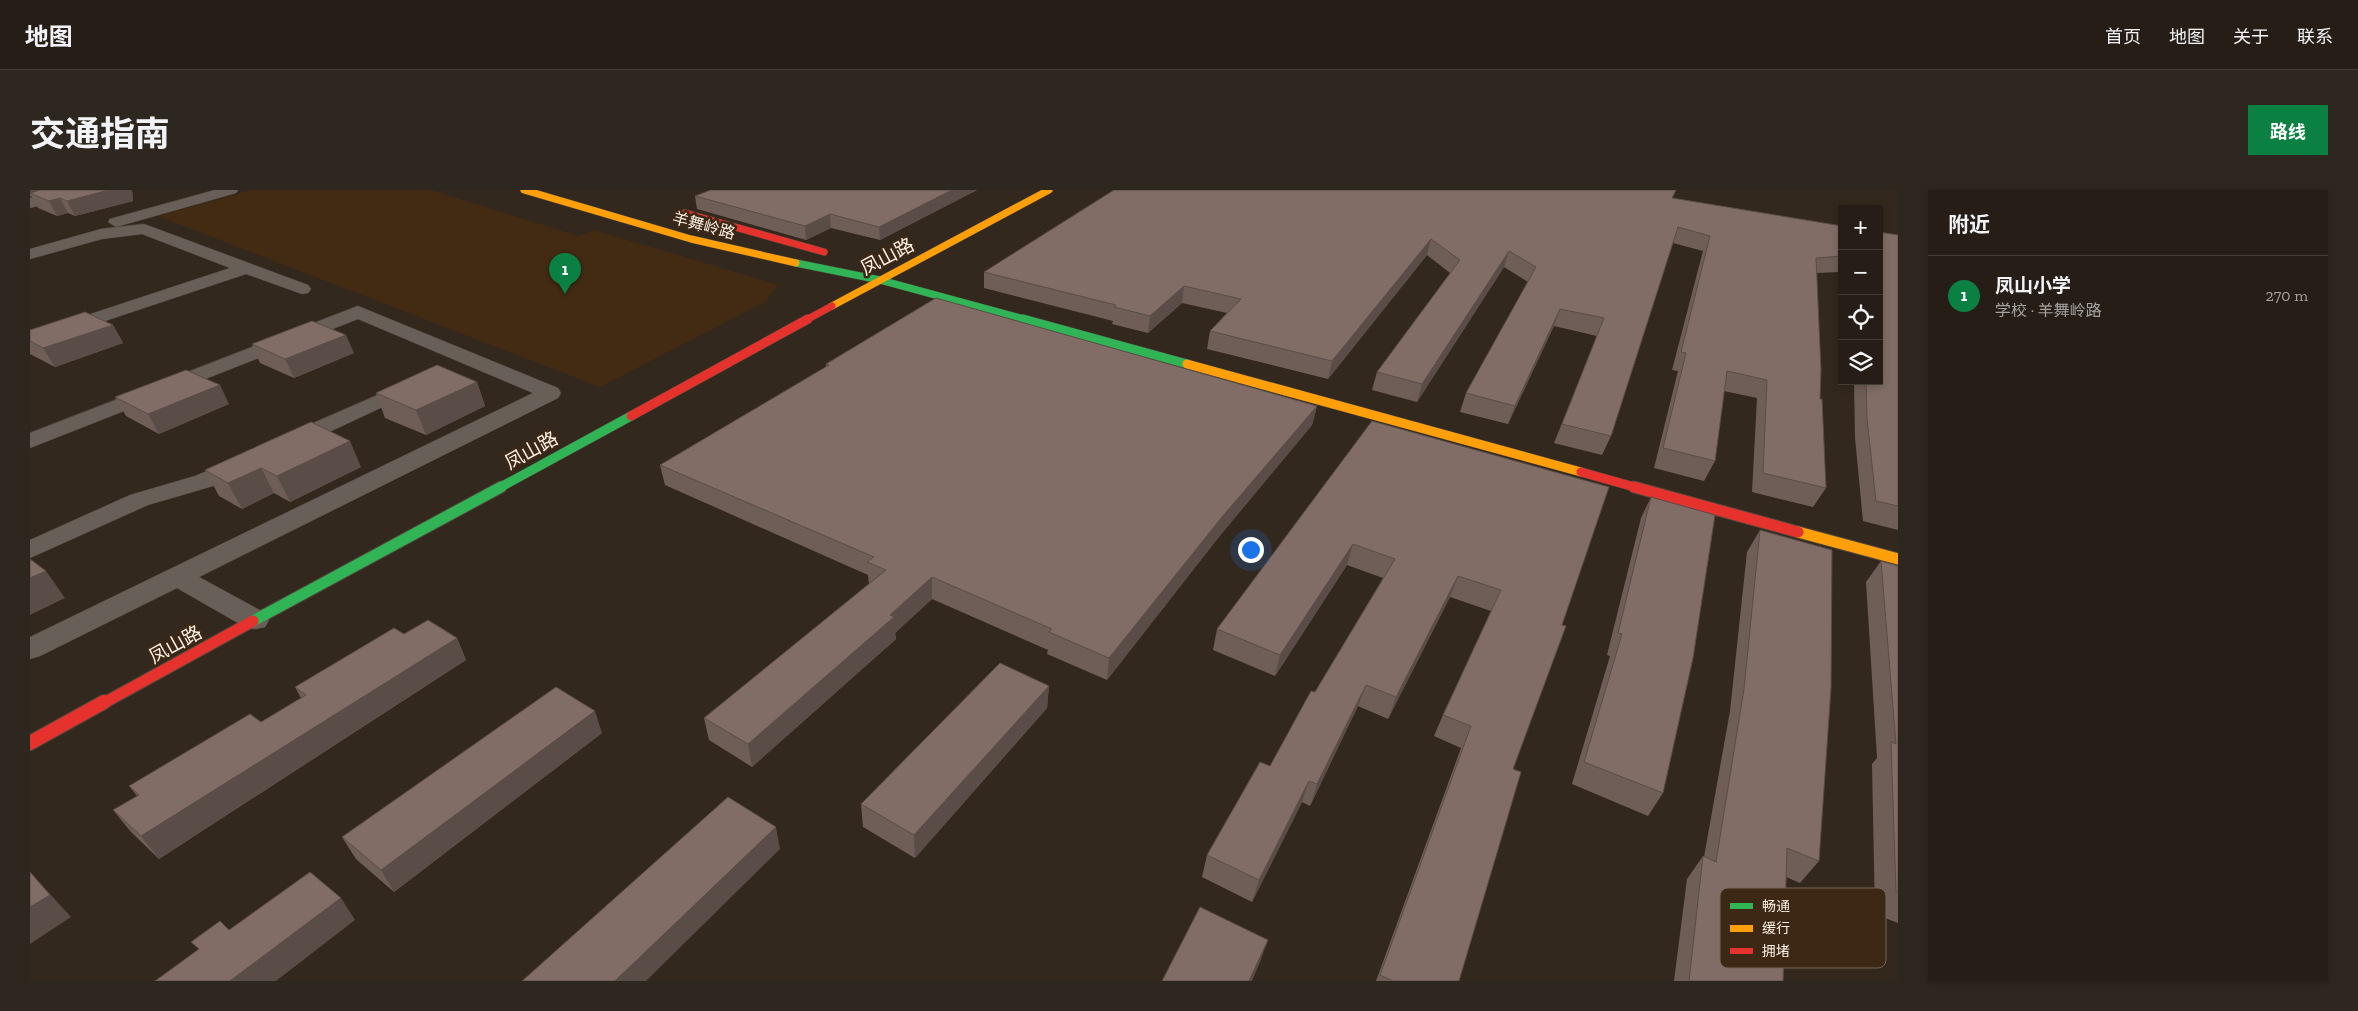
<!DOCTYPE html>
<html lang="zh">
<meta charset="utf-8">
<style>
:root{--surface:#261e16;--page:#2e271f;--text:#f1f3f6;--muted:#a4a2a1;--line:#423c35;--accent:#0b8043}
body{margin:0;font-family:"Zilla Slab","Noto Sans SC",serif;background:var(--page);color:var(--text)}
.controls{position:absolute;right:15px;top:15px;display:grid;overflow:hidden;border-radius:0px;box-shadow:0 2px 8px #0003}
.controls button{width:45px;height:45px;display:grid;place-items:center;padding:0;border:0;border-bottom:1px solid var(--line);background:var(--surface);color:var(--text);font:25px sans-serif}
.you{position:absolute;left:1220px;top:359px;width:18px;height:18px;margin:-12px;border:4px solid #fff;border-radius:50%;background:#1a73e8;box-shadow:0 0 0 8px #1a73e833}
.badge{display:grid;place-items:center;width:32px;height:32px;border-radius:50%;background:var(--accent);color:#fff;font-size:16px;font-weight:700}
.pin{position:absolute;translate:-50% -41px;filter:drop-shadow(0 1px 2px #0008)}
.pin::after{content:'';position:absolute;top:26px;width:18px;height:15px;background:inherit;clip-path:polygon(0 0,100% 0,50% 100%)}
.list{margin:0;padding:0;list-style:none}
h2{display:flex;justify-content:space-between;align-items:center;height:65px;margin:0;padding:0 20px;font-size:21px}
h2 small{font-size:16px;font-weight:400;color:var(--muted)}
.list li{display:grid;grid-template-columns:32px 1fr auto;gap:15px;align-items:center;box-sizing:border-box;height:80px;padding:0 20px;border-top:1px solid var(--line)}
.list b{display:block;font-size:19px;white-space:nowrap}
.list p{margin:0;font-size:16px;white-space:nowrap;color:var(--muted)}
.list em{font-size:16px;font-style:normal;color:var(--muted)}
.icon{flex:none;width:28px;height:28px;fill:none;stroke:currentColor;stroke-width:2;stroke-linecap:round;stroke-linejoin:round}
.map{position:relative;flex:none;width:1868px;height:791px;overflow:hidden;border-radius:0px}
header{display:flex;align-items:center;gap:30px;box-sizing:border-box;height:70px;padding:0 25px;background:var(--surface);border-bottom:1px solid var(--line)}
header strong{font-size:24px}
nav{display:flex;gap:28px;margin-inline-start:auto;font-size:18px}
.intro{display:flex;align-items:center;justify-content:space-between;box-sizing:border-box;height:120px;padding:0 30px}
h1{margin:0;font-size:35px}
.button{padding:12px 22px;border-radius:0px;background:var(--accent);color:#fff;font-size:18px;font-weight:700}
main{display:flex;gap:30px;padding:0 30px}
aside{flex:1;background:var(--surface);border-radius:0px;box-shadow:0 2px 8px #0003}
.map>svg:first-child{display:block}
.built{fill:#432b13}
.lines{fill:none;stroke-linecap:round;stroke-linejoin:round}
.street-casing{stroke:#50463d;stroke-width:1}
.fast-far2-casing{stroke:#50463d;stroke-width:8}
.fast-far1-casing{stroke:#50463d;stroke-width:10}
.fast-casing{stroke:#50463d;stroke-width:13}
.slow-far2-casing{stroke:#50463d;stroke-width:8}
.slow-far1-casing{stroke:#50463d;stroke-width:10}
.slow-casing{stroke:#50463d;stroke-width:13}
.jam-far3-casing{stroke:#50463d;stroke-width:8}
.jam-far2-casing{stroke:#50463d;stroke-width:10}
.jam-far1-casing{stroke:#50463d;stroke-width:13}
.jam-casing{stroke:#50463d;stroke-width:16}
.street{fill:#685f58;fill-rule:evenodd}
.fast-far2{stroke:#30b455;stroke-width:7}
.fast-far1{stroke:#30b455;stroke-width:9}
.fast{stroke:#30b455;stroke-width:11}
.slow-far2{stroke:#ff9f0a;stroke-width:7}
.slow-far1{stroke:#ff9f0a;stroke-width:9}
.slow{stroke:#ff9f0a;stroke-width:11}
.jam-far3{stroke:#e5322d;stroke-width:7}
.jam-far2{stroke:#e5322d;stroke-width:9}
.jam-far1{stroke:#e5322d;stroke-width:11}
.jam{stroke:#e5322d;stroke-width:14}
.wall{fill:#6f5e58}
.shaded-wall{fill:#5a4c47}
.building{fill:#816d66;stroke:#5a4c47}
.labels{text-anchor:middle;stroke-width:5;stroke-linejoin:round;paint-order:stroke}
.far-street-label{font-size:16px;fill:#fef1e5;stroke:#3c2814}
.street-label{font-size:19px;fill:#fef1e5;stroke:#3c2814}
.key{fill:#3c2814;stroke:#766453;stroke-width:1}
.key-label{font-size:14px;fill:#fef1e5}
</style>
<header>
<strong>地图</strong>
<nav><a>首页</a><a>地图</a><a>关于</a><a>联系</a></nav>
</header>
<div class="intro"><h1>交通指南</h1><a class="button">路线</a></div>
<main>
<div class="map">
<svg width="1868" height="791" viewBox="0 0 1868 791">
<rect width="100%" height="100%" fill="#33281d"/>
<polygon class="built" points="222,0 401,0 548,46 564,40 748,95 735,112 570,197 128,26"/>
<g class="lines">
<defs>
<g id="street">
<polygon points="34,0 58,0 56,3 0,18 0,8"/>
<polygon points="185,0 208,0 206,3 86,37 78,32 80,29"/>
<polygon points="114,34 278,95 281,99 278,103 272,104 216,84 0,156 0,144 200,78 112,44 72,49 0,69 0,59 71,39"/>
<polygon points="328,116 528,198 531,203 528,208 169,387 235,423 239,430 235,437 225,439 215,437 147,398 10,466 0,469 0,447 503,203 328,129 0,258 0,243"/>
<polygon points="382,190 389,192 393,196 389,200 265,258 257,260 249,258 246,253 249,248"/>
<polygon points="213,266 221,268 225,273 221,278 183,296 118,315 0,368 0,350 100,305 165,286"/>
</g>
<polyline id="fast-far2" points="766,73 850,90 998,130"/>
<g id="fast-far1">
<polyline points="993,129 1157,174"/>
<polyline points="469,298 601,226"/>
</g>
<polyline id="fast" points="223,431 471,297"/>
<g id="slow-far2">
<polyline points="494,0 661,49 766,73"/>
<polyline points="802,116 1019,0"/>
</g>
<polyline id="slow-far1" points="1157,174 1551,282"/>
<polyline id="slow" points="1768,342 1868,369"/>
<g id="jam-far3">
<polyline points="655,23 794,62"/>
<polyline points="776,130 802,116"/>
</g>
<g id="jam-far2">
<polyline points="601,226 778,129"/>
<polyline points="1551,282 1608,298"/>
</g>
<g id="jam-far1">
<polyline points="1604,297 1768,342"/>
<polyline points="72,514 223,431"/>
</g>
<polyline id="jam" points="0,553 74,512"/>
</defs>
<use href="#street" class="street-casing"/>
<use href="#fast-far2" class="fast-far2-casing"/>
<use href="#fast-far1" class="fast-far1-casing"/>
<use href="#fast" class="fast-casing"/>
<use href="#slow-far2" class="slow-far2-casing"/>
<use href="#slow-far1" class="slow-far1-casing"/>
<use href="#slow" class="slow-casing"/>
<use href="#jam-far3" class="jam-far3-casing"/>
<use href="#jam-far2" class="jam-far2-casing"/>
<use href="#jam-far1" class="jam-far1-casing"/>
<use href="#jam" class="jam-casing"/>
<use href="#street" class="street"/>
<use href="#fast-far2" class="fast-far2"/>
<use href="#fast-far1" class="fast-far1"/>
<use href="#fast" class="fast"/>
<use href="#slow-far2" class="slow-far2"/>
<use href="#slow-far1" class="slow-far1"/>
<use href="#slow" class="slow"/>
<use href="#jam-far3" class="jam-far3"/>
<use href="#jam-far2" class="jam-far2"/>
<use href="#jam-far1" class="jam-far1"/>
<use href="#jam" class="jam"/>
</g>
<g class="wall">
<polygon points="0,0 102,0 103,11 45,26 38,23 27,26 8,18 1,6 0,6"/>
<polygon points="681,0 947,0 850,50 801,38 776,50 667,19 665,6"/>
<polygon points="1642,8 1812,36 1812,107 1809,82 1787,83 1790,209 1796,298 1783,317 1722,302 1727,208 1694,201 1685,271 1674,291 1624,278 1648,181 1642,180 1673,61 1643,53 1581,246 1572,265 1524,253 1567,146 1524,136 1478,234 1430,222 1436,203 1498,92 1474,77 1387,212 1342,200 1347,182 1420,83 1397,65 1298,189 1177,159 1180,141 1197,123 1152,113 1118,143 1082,134 1083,131 954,98 954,82"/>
<polygon points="1868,45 1868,340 1833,331 1825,248 1824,191 1849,191"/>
<polygon points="83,135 93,153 25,177 0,164 0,140"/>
<polygon points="222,154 324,163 264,188 230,173"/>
<polygon points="796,174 1287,216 1282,235 1188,348 1077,490 1017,464 1018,460 902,409 865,443 866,449 722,577 679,550 674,528 839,394 838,385 635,295 630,275 796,177"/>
<polygon points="447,192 455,216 396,245 355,228 346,203"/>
<polygon points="85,207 199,214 129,244 96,226"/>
<polygon points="1342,231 1532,435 1483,579 1429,791 1346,791 1431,558 1404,546 1413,525 1461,421 1420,407 1358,529 1328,516 1280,616 1272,612 1222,712 1172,687 1177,665 1240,576 1285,502 1353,388 1317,375 1245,486 1183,460 1187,439"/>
<polygon points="281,232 331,277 260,312 244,303 212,319 189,306 175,280"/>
<polygon points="1621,307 1633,603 1618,626 1542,594 1580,466 1577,465 1611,328"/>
<polygon points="1730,340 1789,671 1770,693 1756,687 1753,791 1644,791 1657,689 1673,666 1674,667 1700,521 1717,362"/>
<polygon points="1851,371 1868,376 1868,733 1845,724 1842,574 1847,568 1836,392"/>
<polygon points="374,444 427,448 436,470 129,669 101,642 83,620 107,606 99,596 231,532 271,508 265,497"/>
<polygon points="1019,496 1017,518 885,668 833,637 831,614"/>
<polygon points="572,543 364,702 326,669 312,647"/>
</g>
<g class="shaded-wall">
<polygon points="0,0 26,0 0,3"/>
<polygon points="79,0 102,0 103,11 45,26 37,11"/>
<polygon points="922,0 947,0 850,50 849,37"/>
<polygon points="30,8 38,23 27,26 19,11"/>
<polygon points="800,24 801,38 776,50 775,36"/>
<polygon points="1401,49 1397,65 1298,189 1302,171"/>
<polygon points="1479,61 1474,77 1387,212 1392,194"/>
<polygon points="1154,96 1152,113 1118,143 1120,126"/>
<polygon points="1530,119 1524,136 1478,234 1485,216"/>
<polygon points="83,135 93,153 25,177 13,158"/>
<polygon points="316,145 324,163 264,188 255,169"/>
<polygon points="447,192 455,216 396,245 386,220"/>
<polygon points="190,195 199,214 129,244 118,224"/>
<polygon points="1287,216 1282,235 1188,348 1077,490 1079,468 1192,327"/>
<polygon points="320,251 331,277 260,312 247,286"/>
<polygon points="231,278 244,303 212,319 198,293"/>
<polygon points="1323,354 1317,375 1245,486 1250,465"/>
<polygon points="16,381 35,408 0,425 0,388"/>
<polygon points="1428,386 1420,407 1358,529 1366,507"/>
<polygon points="902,387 902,409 865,443 866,449 722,577 718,554"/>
<polygon points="427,448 436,470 129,669 111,646"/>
<polygon points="1336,495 1328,516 1280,616 1287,594"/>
<polygon points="1019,496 1017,518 885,668 884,645"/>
<polygon points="565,521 572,543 364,702 351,680"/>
<polygon points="1279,591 1272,612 1222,712 1229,690"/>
<polygon points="746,637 750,659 616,791 585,791"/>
<polygon points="0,682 41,727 0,754"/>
<polygon points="311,708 325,730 246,791 200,791"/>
<polygon points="1238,750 1230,772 1222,791 1219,791"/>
</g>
<g class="building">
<polygon points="10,0 79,0 37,11 30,8 19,11 0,3"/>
<polygon points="681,0 922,0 849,37 800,24 775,36 665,6"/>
<polygon points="1084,0 1646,0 1642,8 1812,36 1812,66 1786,68 1791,180 1790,209 1792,209 1796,298 1733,283 1737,190 1697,181 1685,271 1633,258 1656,163 1651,162 1680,46 1648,37 1581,246 1532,234 1574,128 1530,119 1485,216 1436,203 1506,77 1479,61 1392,194 1347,182 1430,70 1401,49 1302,171 1180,141 1211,109 1154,96 1120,126 1084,117 1086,115 954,82"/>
<polygon points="1849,42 1868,45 1868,316 1846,311 1837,229 1836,191 1849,191"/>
<polygon points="906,108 1287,216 1192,327 1079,468 1019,442 1022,439 902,387 860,425 864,427 718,554 674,528 856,380 837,372 844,367 630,275 799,175 796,174"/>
<polygon points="55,122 83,135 13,158 0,151 0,140"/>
<polygon points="282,131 316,145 255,169 222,154"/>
<polygon points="407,175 447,192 386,220 346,203"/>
<polygon points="156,180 190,195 118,224 85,207"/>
<polygon points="1342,231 1579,297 1532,435 1536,436 1483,579 1491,582 1429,791 1363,791 1350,785 1441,536 1413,525 1471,400 1428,386 1366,507 1336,495 1287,594 1279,591 1229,690 1177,665 1230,572 1240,576 1281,501 1285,502 1365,369 1323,354 1250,465 1187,439"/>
<polygon points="281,232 320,251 247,286 231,278 198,293 175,280"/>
<polygon points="1621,307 1685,325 1663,468 1633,603 1554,572 1592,444 1588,443"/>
<polygon points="1730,340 1802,360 1801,498 1789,671 1757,658 1753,791 1659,791 1673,666 1686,672 1714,499"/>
<polygon points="0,369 16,381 0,388"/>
<polygon points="1851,371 1868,376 1868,702 1866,701 1861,552 1866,554"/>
<polygon points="398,430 427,448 111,646 83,620 109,605 99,596 220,524 231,532 276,505 265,497 364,438 374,444"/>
<polygon points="970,473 1019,496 884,645 831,614"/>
<polygon points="526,497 565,521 351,680 312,647"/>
<polygon points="698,607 746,637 585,791 492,791"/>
<polygon points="0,682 20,705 0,717"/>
<polygon points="280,682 311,708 200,791 125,791 169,759 161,752 190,731 199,740"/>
<polygon points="1170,717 1238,750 1219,791 1132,791"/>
</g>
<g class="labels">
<g class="far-street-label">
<text transform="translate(674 35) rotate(15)" y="6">羊舞岭路</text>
</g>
<g class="street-label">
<text transform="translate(857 66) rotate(-28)" y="7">凤山路</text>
<text transform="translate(501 260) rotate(-29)" y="7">凤山路</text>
<text transform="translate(145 454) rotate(-29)" y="7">凤山路</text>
</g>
</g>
<rect x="1690" y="698" width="166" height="80" rx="8" class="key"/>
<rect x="1700" y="713" width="23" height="6" fill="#30b455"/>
<rect x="1700" y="735" width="23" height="7" fill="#ff9f0a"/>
<rect x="1700" y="758" width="23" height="6" fill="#e5322d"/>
<g class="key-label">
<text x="1732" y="721">畅通</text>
<text x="1732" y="743">缓行</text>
<text x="1732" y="766">拥堵</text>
</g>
</svg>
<div class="controls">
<button>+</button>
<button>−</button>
<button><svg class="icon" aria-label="locate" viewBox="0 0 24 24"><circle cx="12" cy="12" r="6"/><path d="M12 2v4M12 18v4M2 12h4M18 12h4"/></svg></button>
<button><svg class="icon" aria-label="layers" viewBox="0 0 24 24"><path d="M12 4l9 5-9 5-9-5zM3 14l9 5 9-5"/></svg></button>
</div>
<div class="you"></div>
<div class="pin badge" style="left:535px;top:104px">1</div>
</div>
<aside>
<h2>附近<small></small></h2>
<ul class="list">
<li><span class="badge">1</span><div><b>凤山小学</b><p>学校 · 羊舞岭路</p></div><em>270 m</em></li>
</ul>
</aside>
</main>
